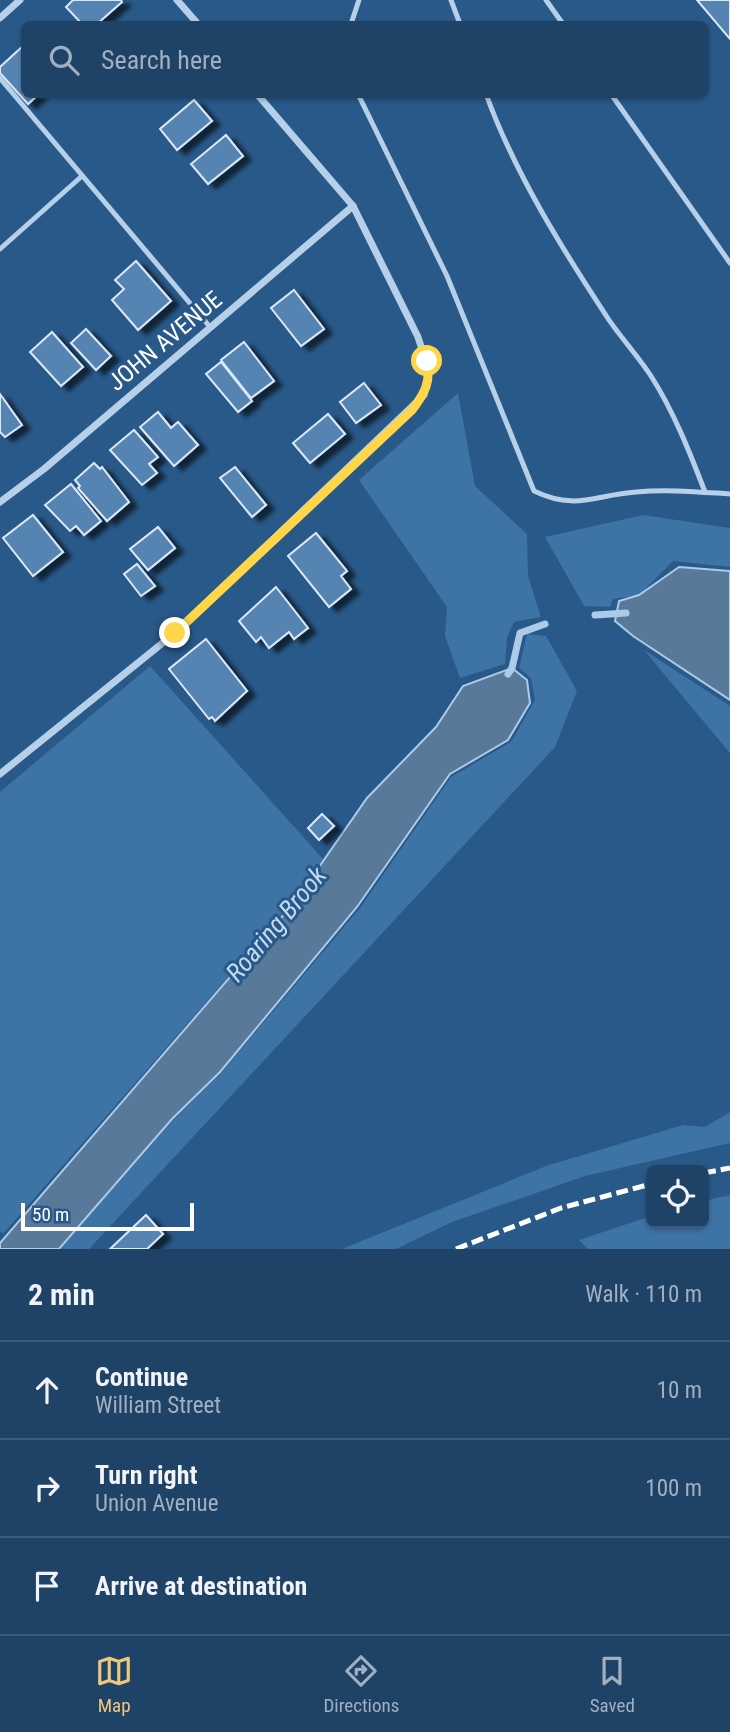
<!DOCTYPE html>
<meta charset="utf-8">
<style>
:root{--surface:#1f4367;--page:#274a6d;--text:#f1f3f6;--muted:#a1b0c0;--line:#3c5c7b;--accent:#f0c87d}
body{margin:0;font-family:"Roboto Condensed",sans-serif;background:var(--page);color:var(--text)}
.controls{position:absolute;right:21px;bottom:21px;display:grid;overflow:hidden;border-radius:10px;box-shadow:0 2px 5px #0004}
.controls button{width:63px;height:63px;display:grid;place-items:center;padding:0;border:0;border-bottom:2px solid var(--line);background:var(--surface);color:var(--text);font:35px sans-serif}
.scale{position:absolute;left:21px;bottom:18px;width:173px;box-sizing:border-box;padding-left:7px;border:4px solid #fff;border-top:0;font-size:19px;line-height:24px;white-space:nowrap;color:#fff;-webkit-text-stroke:5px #295989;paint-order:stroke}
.stop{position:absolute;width:21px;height:21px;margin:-16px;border:5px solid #ffd54a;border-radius:50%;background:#fff}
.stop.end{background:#ffd54a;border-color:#fff;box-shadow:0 2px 7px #0008}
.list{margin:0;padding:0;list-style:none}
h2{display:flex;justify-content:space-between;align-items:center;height:91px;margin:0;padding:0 28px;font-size:30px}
h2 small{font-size:23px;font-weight:400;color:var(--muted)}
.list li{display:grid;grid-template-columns:46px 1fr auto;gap:21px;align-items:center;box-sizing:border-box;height:98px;padding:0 28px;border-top:2px solid var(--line)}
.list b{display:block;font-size:26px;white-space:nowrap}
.list p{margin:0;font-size:23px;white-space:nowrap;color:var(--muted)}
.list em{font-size:23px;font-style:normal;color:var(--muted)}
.icon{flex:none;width:38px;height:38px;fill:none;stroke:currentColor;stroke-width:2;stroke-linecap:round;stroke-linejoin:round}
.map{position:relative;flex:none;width:730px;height:1249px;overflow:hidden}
.search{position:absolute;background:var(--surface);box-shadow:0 2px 5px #0004;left:21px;right:21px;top:21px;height:77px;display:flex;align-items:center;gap:18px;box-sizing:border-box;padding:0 24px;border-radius:10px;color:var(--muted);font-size:26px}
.sheet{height:385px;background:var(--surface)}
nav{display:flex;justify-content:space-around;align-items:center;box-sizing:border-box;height:98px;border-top:2px solid var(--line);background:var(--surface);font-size:19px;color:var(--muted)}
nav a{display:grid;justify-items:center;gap:4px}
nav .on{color:var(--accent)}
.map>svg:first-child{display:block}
.green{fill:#3e73a5}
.water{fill:#59799a;stroke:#abcbe9;stroke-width:2}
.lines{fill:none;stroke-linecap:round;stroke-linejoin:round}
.stream{stroke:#abcbe9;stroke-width:7}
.building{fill:#5684b2;stroke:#dae9f7;stroke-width:2;filter:url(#shadow)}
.service{stroke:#b6d0e9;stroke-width:5}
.minor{stroke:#b6d0e9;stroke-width:7}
.rail{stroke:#fff;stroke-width:5;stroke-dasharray:12 5;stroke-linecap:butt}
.route{stroke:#ffd54a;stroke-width:9}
.labels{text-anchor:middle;stroke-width:6;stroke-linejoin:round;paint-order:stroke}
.street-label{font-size:24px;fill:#fff;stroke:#295989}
.water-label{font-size:26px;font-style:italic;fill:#c2daf0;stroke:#295989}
</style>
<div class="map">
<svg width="730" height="1249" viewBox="0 0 730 1249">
<defs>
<filter id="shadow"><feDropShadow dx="8" dy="4.5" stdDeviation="2" flood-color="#0009"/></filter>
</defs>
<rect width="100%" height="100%" fill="#295989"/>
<g class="green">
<polygon points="458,393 475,486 527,534 528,576 541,617 514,622 507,637 505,664 460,678 445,636 447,607 359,480"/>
<polygon points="643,515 730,528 730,567 673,561 639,595 613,599 610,607 584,606 545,537"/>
<polygon points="527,634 546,636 577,691 555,747 89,1249 60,1249 173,1120 221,1073 360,908 451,777 511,742 535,700 531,678 519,668"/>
<polygon points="644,650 730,706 730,753"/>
<polygon points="150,666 323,859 293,903 3,1234 0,1231 0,792"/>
<polygon points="730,1112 730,1143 585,1176 452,1222 396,1249 342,1249 546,1166 683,1125 705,1127"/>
<polygon points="730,1195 730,1249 588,1249 579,1240 651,1216 651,1223 704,1223 704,1201"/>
</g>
<g class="water">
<polygon points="679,567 730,571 730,700 633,636 615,621 619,601 639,595"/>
<polygon points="512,668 527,680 530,703 508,740 450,774 357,907 220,1072 172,1119 59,1249 0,1249 0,1243 294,903 367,798 436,727 463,686"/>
</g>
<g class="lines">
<g class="stream">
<polyline points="595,615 626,613"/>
<polyline points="508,674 512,668 520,633 545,624"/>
</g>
</g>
<g class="building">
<polygon points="73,0 121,0 122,2 97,24 82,24 66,7"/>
<polygon points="697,0 730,0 730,39"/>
<polygon points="24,45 24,94 39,94 28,104 0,73 0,67"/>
<polygon points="194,100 212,121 177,150 160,129"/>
<polygon points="226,135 243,156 208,184 191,164"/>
<polygon points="136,261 171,301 138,330 112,300 124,289 115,280"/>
<polygon points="294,290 324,329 301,346 271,308"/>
<polygon points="86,329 111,356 96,370 71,343"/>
<polygon points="52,332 83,367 61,386 30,352"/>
<polygon points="244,342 274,381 251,398 221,360"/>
<polygon points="221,362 252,401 238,412 206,374"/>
<polygon points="364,383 381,405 356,423 340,402"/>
<polygon points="0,394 22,425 5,437 0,432"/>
<polygon points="158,412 171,428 178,422 198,445 174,466 140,427"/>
<polygon points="328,414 345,434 310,463 293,443"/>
<polygon points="134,430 158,457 149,464 157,473 142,485 110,450"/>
<polygon points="94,463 100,469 102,467 129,502 107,521 78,488 80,486 75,480"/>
<polygon points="235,467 266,505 252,517 220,478"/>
<polygon points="71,484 101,521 84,535 76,526 70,531 45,505"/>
<polygon points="33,515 63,552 33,576 3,538"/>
<polygon points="158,527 175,548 148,570 130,549"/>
<polygon points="316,533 347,571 341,576 351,589 329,607 288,556"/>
<polygon points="137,564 155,586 141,596 124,574"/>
<polygon points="276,587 308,628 294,639 289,632 269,648 261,637 256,642 239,621"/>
<polygon points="206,639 247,691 215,721 212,717 209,719 169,669"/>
<polygon points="322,814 334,826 319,840 308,828"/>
<polygon points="146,1215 163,1234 147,1249 110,1249"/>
</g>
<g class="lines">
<g class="service">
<polyline points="451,0 460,24"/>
<polyline points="546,0 563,24"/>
<polyline points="351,24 359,0"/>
<polyline points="0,78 210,327"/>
<path d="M358,94L447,276L534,491C576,511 594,495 636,492C668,489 699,492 730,494"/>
<path d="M486,94C515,174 563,250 609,320C622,339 638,356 651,376C674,412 690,453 705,492"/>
<polyline points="611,94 730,263"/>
<polyline points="0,249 82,176"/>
</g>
<g class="minor">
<polyline points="177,0 198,24"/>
<polyline points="0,18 20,0"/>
<polyline points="0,502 44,469 353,206"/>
<polyline points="0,774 175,633 424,395 429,371 418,337 353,206 257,94"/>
</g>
<g class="rail">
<polyline points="704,1173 730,1168"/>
<polyline points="456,1249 561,1208 651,1184"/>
</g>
</g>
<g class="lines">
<path class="route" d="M175,633L412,410C425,393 431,382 427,361"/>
</g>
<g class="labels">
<g class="street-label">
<text transform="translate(165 341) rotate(-40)" y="8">JOHN AVENUE</text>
</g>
<g class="water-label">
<text transform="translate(276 924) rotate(-50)" y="9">Roaring Brook</text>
</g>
</g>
</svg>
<div class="controls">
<button><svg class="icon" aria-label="locate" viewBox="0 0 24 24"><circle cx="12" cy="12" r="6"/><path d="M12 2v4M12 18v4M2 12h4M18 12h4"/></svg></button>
</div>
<div class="scale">50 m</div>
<div class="stop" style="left:427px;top:361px"></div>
<div class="stop end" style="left:175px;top:633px"></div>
<div class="search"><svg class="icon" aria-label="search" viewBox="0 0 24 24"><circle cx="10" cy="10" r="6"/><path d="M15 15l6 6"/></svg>Search here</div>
</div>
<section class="sheet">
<h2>2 min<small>Walk · 110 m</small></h2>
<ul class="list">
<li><svg class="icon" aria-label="ahead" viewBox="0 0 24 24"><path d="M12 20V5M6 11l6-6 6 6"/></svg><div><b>Continue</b><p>William Street</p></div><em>10 m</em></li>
<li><svg class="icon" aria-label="right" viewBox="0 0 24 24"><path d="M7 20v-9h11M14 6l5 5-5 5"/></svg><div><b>Turn right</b><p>Union Avenue</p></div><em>100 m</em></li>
<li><svg class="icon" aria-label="arrive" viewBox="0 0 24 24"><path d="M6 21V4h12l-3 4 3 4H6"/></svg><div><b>Arrive at destination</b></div></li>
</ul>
</section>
<nav>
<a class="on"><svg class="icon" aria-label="map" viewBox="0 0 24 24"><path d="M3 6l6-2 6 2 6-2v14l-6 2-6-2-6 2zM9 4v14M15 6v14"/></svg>Map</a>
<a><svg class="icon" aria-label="directions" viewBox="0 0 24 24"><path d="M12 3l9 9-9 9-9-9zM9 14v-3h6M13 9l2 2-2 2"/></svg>Directions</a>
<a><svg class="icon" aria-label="saved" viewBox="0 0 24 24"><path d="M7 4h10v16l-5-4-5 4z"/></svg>Saved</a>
</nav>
